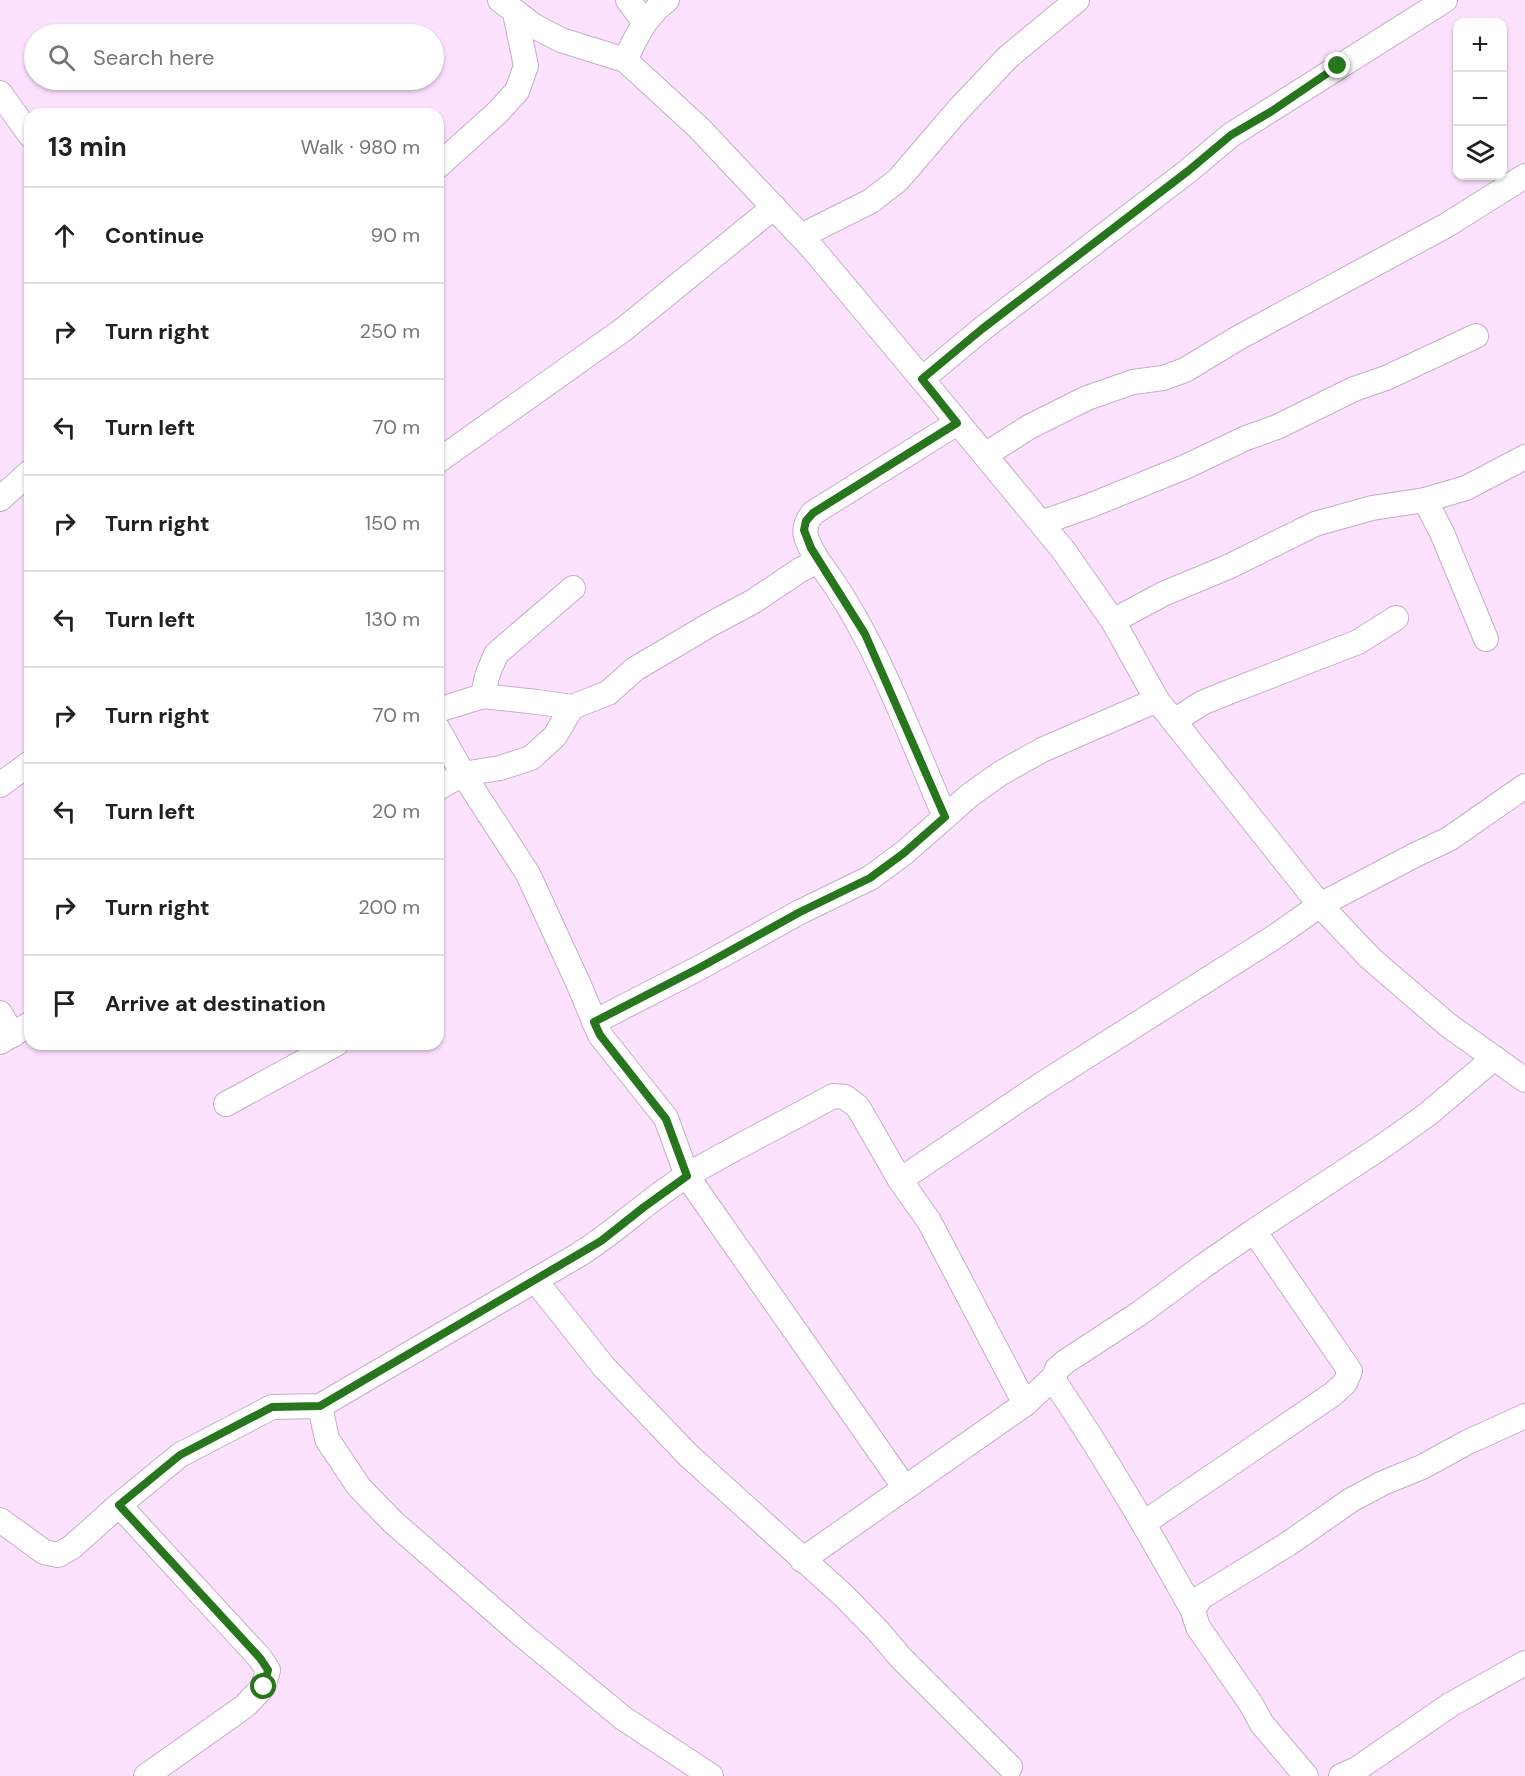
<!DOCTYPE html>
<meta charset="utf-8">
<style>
:root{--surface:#fff;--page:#f6f6f6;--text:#202124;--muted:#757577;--line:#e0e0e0}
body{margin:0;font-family:"DM Sans",sans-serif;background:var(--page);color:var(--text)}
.controls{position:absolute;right:18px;top:18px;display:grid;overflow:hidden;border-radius:12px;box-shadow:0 2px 4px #0004}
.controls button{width:54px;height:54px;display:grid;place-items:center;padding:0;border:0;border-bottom:2px solid var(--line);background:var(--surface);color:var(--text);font:30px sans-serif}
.stop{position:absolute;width:18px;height:18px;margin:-14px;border:4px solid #27761e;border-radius:50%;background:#fff}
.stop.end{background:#27761e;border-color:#fff;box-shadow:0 2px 6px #0008}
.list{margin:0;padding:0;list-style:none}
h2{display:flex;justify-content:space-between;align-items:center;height:78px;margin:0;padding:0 24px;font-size:26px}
h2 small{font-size:20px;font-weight:400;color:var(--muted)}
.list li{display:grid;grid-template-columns:39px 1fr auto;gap:18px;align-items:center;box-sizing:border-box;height:96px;padding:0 24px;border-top:2px solid var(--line)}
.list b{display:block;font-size:22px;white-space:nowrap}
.list em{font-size:20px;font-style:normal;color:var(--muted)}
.icon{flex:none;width:33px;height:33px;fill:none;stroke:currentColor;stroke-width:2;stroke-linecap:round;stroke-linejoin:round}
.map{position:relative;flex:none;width:1525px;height:1776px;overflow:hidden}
.search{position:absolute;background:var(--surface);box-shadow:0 2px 4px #0004;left:24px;top:24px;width:420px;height:66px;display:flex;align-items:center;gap:15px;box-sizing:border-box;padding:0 21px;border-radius:33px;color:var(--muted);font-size:22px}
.panel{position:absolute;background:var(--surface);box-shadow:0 2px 4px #0004;left:24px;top:108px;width:420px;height:942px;border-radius:18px}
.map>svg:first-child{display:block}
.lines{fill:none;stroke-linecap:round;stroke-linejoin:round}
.minor-casing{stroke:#c6adc8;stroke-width:26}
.minor{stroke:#fff;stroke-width:24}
.route{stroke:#27761e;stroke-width:8}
</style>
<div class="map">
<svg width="1525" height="1776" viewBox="0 0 1525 1776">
<rect width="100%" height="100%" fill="#fce2fe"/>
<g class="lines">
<defs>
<g id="minor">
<polyline points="500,0 534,26 561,40 625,60 699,128 813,249 922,379 1064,551 1113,621 1157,700 1320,905 1370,958 1448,1025 1525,1080"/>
<polyline points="628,0 644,22"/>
<path d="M625,60C637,36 645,16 667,0"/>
<polyline points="0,93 30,135"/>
<polyline points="438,166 498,112 517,91 526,66 515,13"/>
<polyline points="801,236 871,201 898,180 958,110 1008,57 1077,0"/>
<polyline points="922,379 982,329 1188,171 1231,135 1445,0"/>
<polyline points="985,455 1029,427 1087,398 1133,382 1163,378 1185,370 1238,338 1447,225 1525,176"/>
<polyline points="438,461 624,329 774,207"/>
<polyline points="0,499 30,472"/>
<polyline points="1425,500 1442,533 1486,639"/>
<polyline points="1041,523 1089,506 1185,467 1246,438 1277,427 1354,389 1386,378 1476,336"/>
<path d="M818,561C875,636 908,731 945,817"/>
<polyline points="1113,621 1163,594 1228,567 1315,524 1372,508 1425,500 1466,488 1525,457"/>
<polyline points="483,696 487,676 496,654 573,588"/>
<path d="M438,710L483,696L537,702L572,707L608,693L635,669L711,624L754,601L800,570L818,561C808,543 798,531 813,513L957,423"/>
<polyline points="1174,721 1202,703 1229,692 1358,642 1396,618"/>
<polyline points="438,729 463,774 528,874 579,985 600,1035 666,1118 687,1176 905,1488"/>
<polyline points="0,785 30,763"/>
<polyline points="438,788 463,774 500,768 531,758 555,736 572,707"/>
<polyline points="0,1013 13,1035"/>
<polyline points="594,1022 699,968 800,912 870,878 904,853 970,795 1001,773 1042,750 1157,700"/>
<polyline points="0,1042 30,1024"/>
<polyline points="226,1104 336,1044"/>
<polyline points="535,1280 604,1367 688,1455 844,1596 878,1631 901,1658 1010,1767"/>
<path d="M1054,1377L1056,1384C1106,1458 1150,1533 1193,1611"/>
<polyline points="1025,1404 929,1221 900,1180 1041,1085 1276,936 1320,905 1415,855 1449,839 1525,786"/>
<polyline points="320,1406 327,1439 359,1487 393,1522 521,1634 623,1718 711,1776"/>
<polyline points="119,1505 260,1658 268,1670 263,1687 245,1706 146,1776"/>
<path d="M0,1520L44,1552L58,1555L72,1547L119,1505L180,1455L272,1407L320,1406L580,1254C618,1230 650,1198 688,1175C735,1147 785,1123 833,1096L845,1097L858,1107L900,1180"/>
<polyline points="1144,1523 1333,1394 1345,1383 1350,1371 1254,1231"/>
<polyline points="802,1560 1025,1404 1054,1377 1057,1369 1065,1362 1140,1313 1202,1267 1254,1231 1386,1144 1428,1114 1494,1058"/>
<polyline points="1306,1776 1262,1724 1251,1704 1198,1627 1193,1611 1200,1598 1288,1544 1351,1500 1383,1483 1422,1467 1466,1443 1525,1416"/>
<polyline points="1341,1776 1357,1769 1450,1705 1525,1663"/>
</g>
</defs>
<use href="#minor" class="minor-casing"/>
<use href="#minor" class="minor"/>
</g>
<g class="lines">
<polyline class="route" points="264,1687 268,1670 260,1658 119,1505 180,1455 272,1407 320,1406 601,1241 644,1207 687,1176 666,1119 600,1035 594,1022 699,968 800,912 870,878 904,853 945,817 865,634 811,548 804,530 806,521 813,513 957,423 922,379 982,329 1188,171 1231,135 1272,111 1338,66"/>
</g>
</svg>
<div class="controls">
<button>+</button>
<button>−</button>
<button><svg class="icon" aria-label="layers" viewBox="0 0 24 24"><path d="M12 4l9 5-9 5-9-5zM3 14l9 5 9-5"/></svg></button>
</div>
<div class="stop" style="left:264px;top:1687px"></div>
<div class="stop end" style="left:1338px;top:66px"></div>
<div class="search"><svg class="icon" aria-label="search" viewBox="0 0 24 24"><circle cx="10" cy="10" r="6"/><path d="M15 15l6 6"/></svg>Search here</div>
<section class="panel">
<h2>13 min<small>Walk · 980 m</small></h2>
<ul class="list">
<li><svg class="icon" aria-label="ahead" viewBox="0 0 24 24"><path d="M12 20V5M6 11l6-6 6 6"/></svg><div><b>Continue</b></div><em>90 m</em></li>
<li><svg class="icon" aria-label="right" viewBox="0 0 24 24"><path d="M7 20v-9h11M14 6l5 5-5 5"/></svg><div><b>Turn right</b></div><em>250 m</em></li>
<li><svg class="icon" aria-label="left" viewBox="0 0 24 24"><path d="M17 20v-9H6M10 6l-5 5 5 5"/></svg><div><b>Turn left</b></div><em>70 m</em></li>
<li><svg class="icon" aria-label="right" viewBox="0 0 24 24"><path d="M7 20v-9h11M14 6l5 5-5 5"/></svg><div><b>Turn right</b></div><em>150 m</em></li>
<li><svg class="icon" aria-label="left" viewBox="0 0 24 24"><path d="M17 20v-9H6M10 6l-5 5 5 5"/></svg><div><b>Turn left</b></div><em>130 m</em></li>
<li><svg class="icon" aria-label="right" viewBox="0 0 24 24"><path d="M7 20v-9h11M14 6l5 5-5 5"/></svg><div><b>Turn right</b></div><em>70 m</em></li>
<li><svg class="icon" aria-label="left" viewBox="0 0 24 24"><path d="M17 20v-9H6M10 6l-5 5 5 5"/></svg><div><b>Turn left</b></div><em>20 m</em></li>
<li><svg class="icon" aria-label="right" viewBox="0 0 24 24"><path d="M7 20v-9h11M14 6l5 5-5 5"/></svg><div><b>Turn right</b></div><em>200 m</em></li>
<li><svg class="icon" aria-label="arrive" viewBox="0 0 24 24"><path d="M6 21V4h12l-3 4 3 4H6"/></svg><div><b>Arrive at destination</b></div></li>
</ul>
</section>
</div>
